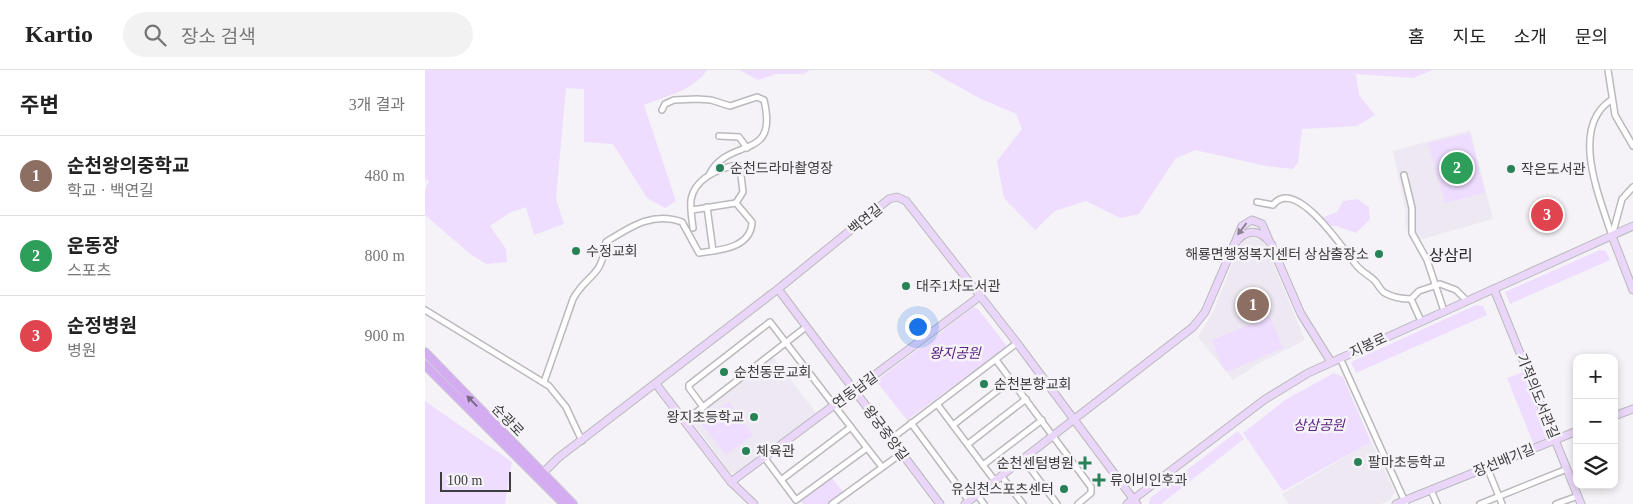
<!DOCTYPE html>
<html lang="ko">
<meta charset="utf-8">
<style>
:root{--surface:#fff;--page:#f2f2f2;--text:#222;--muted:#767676;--line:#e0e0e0;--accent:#111827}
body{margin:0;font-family:"Times New Roman","Noto Sans KR",serif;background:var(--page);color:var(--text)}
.controls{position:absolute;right:15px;bottom:15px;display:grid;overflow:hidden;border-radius:10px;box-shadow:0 2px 8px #0003}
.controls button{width:45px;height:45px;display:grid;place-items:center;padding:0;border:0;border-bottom:1px solid var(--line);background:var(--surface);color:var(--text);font:25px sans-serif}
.scale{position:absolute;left:15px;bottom:12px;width:71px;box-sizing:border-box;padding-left:5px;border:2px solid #3d3c3e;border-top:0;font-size:14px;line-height:18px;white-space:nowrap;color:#3d3c3e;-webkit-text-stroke:4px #f5f3f7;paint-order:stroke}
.you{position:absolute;left:492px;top:256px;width:18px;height:18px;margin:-12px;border:4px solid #fff;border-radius:50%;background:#1a73e8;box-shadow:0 0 0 8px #1a73e833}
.badge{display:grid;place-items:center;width:32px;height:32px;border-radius:50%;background:var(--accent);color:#fff;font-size:16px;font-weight:700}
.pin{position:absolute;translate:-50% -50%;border:2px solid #fff;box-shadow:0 1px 5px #0006}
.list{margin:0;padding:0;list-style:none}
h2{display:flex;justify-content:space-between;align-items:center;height:65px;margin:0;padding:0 20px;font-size:21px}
h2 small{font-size:16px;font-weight:400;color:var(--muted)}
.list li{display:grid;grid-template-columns:32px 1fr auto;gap:15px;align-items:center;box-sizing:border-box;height:80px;padding:0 20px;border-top:1px solid var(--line)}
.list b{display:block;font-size:19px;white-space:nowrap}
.list p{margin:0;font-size:16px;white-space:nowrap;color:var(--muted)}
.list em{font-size:16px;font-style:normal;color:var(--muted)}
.icon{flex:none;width:28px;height:28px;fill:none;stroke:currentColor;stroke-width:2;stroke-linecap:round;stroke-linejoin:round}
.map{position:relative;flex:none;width:1208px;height:434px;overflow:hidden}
header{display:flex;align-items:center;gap:30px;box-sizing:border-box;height:70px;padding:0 25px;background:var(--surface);border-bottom:1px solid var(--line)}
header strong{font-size:24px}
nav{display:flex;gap:28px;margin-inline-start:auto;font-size:18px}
.search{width:350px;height:45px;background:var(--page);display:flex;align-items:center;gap:12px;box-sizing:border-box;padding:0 18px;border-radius:28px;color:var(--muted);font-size:19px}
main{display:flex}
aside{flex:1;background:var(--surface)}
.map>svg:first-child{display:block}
.built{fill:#eee8f3}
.green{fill:#eeddfe}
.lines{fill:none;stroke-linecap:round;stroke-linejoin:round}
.street-casing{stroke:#bbb9bd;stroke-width:8}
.secondary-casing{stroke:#bbb9bd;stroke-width:9}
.primary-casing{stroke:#d0d0d1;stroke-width:10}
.street{stroke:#fff;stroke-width:5}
.secondary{stroke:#e9d6f8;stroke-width:7}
.primary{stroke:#d4acf1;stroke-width:8}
.oneway{fill:#8a8192}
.oneway2{fill:#796986}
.poi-dot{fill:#278257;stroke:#f5f3f7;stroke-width:2}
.labels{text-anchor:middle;stroke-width:5;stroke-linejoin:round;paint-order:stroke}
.poi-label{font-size:14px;fill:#3d3c3e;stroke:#f5f3f7;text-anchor:start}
.street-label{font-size:14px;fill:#3d3c3e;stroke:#f5f3f7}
.park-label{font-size:14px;font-style:italic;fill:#5b2180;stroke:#f5f3f7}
.quarter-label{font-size:16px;fill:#2a292c;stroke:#f5f3f7}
</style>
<header>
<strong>Kartio</strong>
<div class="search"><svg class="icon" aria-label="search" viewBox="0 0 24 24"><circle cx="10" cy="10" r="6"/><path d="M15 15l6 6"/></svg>장소 검색</div>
<nav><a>홈</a><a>지도</a><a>소개</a><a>문의</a></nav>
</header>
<main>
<aside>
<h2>주변<small>3개 결과</small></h2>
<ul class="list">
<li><span class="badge" style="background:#8d6e63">1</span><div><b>순천왕의중학교</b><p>학교 · 백연길</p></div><em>480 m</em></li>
<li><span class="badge" style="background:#2e9e5b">2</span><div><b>운동장</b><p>스포츠</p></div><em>800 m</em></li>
<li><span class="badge" style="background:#e0444e">3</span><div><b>순정병원</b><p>병원</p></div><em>900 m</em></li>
</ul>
</aside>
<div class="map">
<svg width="1208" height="434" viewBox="0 0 1208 434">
<rect width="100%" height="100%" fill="#f5f3f7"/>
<g class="built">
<polygon points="1045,60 1068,149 994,170 986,170 980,154 981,143 968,81"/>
<polygon points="826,167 837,171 842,178 880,270 833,294 808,310 773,267 789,240 812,182 818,171"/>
<polygon points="348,287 392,344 313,404 305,402 266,350"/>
<polygon points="946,372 970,422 965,430 956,434 864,434 857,424"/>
</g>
<g class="green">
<path d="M0,0H282C268,21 241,26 219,35L251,131L240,138L222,128L188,74L159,72V19L141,18L131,129L139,154L109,165L101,137L84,143L65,156L81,179L82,192L61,194L44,183L0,145V120L4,111L0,109Z"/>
<polygon points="314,0 385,0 378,4 351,4 333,10"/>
<polygon points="504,0 1008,0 988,8 931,4 934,25 950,45 932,56 877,59 873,92 868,99 841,96 770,80 750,89 714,144 695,148 661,131 630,141 610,160 579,128 572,91 597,59 591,44 554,28"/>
<polygon points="1045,63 1060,123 1020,133 1003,73"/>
<polygon points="932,129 944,137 945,149 931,163 911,156 900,156 896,148 912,142 918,131"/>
<polygon points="1175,180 1181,181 1185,190 1085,234 1080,222"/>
<polygon points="1051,235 1058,236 1062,245 931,303 926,292"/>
<polygon points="549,237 553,239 581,275 580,278 482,350 451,311"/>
<polygon points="845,246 858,278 802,302 797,296 787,270"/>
<polygon points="1099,302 1125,366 1109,375 1082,308"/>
<polygon points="909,303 918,307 946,372 858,421 818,363 860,330"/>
<polygon points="0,331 87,392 80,434 0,434"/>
<polygon points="304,332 328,365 301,385 277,354 286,343"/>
<polygon points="813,361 819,369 736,434 724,434 725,428"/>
<polygon points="407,408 419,423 405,434 378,434 375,430"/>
</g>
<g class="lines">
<defs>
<g id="street">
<polyline points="1183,0 1190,45 1208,76"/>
<path d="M1186,30C1144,58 1175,128 1187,166"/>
<path d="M237,40L240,34L249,30L272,29L286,30L305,36L332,27L339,30C354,93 304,65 284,105"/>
<polyline points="294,66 314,67 322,78"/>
<polyline points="979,105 987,138 987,163 1002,190 1019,241"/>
<path d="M832,132L848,135C871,105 920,182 932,196C937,202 944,205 950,211C953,214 955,220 960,223C967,227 977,229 986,229L996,251"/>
<polyline points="282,137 288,181"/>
<polyline points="267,140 311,133"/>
<polyline points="1187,166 1197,129 1208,117"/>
<polyline points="986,229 994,221 1015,214 1031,220 1042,231"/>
<polyline points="0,240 124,316 141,337 157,371"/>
<polyline points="915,288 981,434"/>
<polyline points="571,290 666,417 666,423 653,434"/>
<path d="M119,312L148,229C163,202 176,210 181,172C205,157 228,141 257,152L274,183C293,180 326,179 327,152L311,133L318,122L315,97L312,95C294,98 269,109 266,130C265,139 267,149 268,158"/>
<polyline points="512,334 570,411"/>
<polyline points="278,337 264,318 264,315 345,252 442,378 371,430 339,387"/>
<polyline points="260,351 381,257"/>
<polyline points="486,353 544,431"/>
<polyline points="528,355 586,310"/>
<polyline points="466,369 592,273"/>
<polyline points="543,374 601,329"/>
<polyline points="442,378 457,397"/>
<polyline points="599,390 632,434"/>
<polyline points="558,395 617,350"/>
<polyline points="1062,397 1077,434"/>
<polyline points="577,407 598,434"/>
<polyline points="356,410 426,357"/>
<polyline points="1006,420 1012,434"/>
<polyline points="552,425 559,434"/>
<polyline points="407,434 477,383"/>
<polyline points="1055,434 1142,399"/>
<polyline points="1131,434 1153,426"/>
</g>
<g id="secondary">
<polyline points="1187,166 1208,220"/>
<path d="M847,175C835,158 820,158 809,175L817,156L827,150L837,154L876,244L906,292"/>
<polyline points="353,219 515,434"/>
<polyline points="1069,219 1156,434"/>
<polyline points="231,314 306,412 329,434"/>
<polyline points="1189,346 1208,339"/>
<polyline points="115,406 133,388 353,219 464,129 472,127 481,131 592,273 712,434"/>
<polyline points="306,412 554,227"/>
<polyline points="540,434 768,257 780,242 809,175"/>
<polyline points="702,434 839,330 883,303 1208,156"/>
<polyline points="971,434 1152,361"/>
</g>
<g id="primary">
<polyline points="0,282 148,434"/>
<polyline points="0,295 139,434"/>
</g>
</defs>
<use href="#street" class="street-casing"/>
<use href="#secondary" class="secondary-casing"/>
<use href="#primary" class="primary-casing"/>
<use href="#street" class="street"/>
<use href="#secondary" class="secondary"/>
<use href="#primary" class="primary"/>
</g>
<defs><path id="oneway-solid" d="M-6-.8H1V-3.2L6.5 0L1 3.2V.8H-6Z" transform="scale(1.25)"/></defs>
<use class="oneway" href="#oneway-solid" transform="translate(817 159) rotate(127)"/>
<use class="oneway2" href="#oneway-solid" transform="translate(47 331) rotate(-134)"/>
<g class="poi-dot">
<circle cx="295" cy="98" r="5"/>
<circle cx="1086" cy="99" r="5"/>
<circle cx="151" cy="181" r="5"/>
<circle cx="954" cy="184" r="5"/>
<circle cx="481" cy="216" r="5"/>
<circle cx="299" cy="302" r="5"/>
<circle cx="559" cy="314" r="5"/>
<circle cx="329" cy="347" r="5"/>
<circle cx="321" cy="381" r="5"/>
<circle cx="933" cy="392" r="5"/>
<path d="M657.5 385.5h5v5h5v5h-5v5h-5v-5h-5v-5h5z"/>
<path d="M671.5 402.5h5v5h5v5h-5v5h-5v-5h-5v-5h5z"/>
<circle cx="639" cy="419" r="5"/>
</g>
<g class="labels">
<g class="poi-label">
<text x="305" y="103">순천드라마촬영장</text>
<text x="1096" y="104">작은도서관</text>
<text x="161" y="186">수정교회</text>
<text x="944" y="189" text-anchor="end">해룡면행정복지센터 상삼출장소</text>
<text x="491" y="221">대주1차도서관</text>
<text x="309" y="307">순천동문교회</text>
<text x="569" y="319">순천본향교회</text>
<text x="319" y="352" text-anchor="end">왕지초등학교</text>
<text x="331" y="386">체육관</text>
<text x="943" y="397">팔마초등학교</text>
<text x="649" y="398" text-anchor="end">순천센텀병원</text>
<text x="685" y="415">류이비인후과</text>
<text x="629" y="424" text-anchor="end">유심천스포츠센터</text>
</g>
<g class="street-label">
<text transform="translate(440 149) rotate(-39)" y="5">백연길</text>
<text transform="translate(943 275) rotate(-25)" y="5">지봉로</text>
<text transform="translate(430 320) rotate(-36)" y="5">연동남길</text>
<text transform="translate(1113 326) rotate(68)" y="5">기적의도서관길</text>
<text transform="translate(83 350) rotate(46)" y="5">순광로</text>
<text transform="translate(461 363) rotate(53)" y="5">왕궁중앙길</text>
<text transform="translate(1079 390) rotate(-22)" y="5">장선배기길</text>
</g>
<g class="park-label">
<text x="530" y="288">왕지공원</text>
<text x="894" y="360">상삼공원</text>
</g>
<g class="quarter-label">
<text x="1026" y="191">상삼리</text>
</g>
</g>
</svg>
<div class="controls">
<button>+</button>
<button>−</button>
<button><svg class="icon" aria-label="layers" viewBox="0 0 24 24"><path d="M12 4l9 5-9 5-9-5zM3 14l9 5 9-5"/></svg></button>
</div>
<div class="scale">100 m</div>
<div class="you"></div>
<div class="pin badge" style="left:828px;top:235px;background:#8d6e63">1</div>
<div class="pin badge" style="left:1032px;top:98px;background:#2e9e5b">2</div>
<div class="pin badge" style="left:1122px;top:145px;background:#e0444e">3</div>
</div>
</main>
